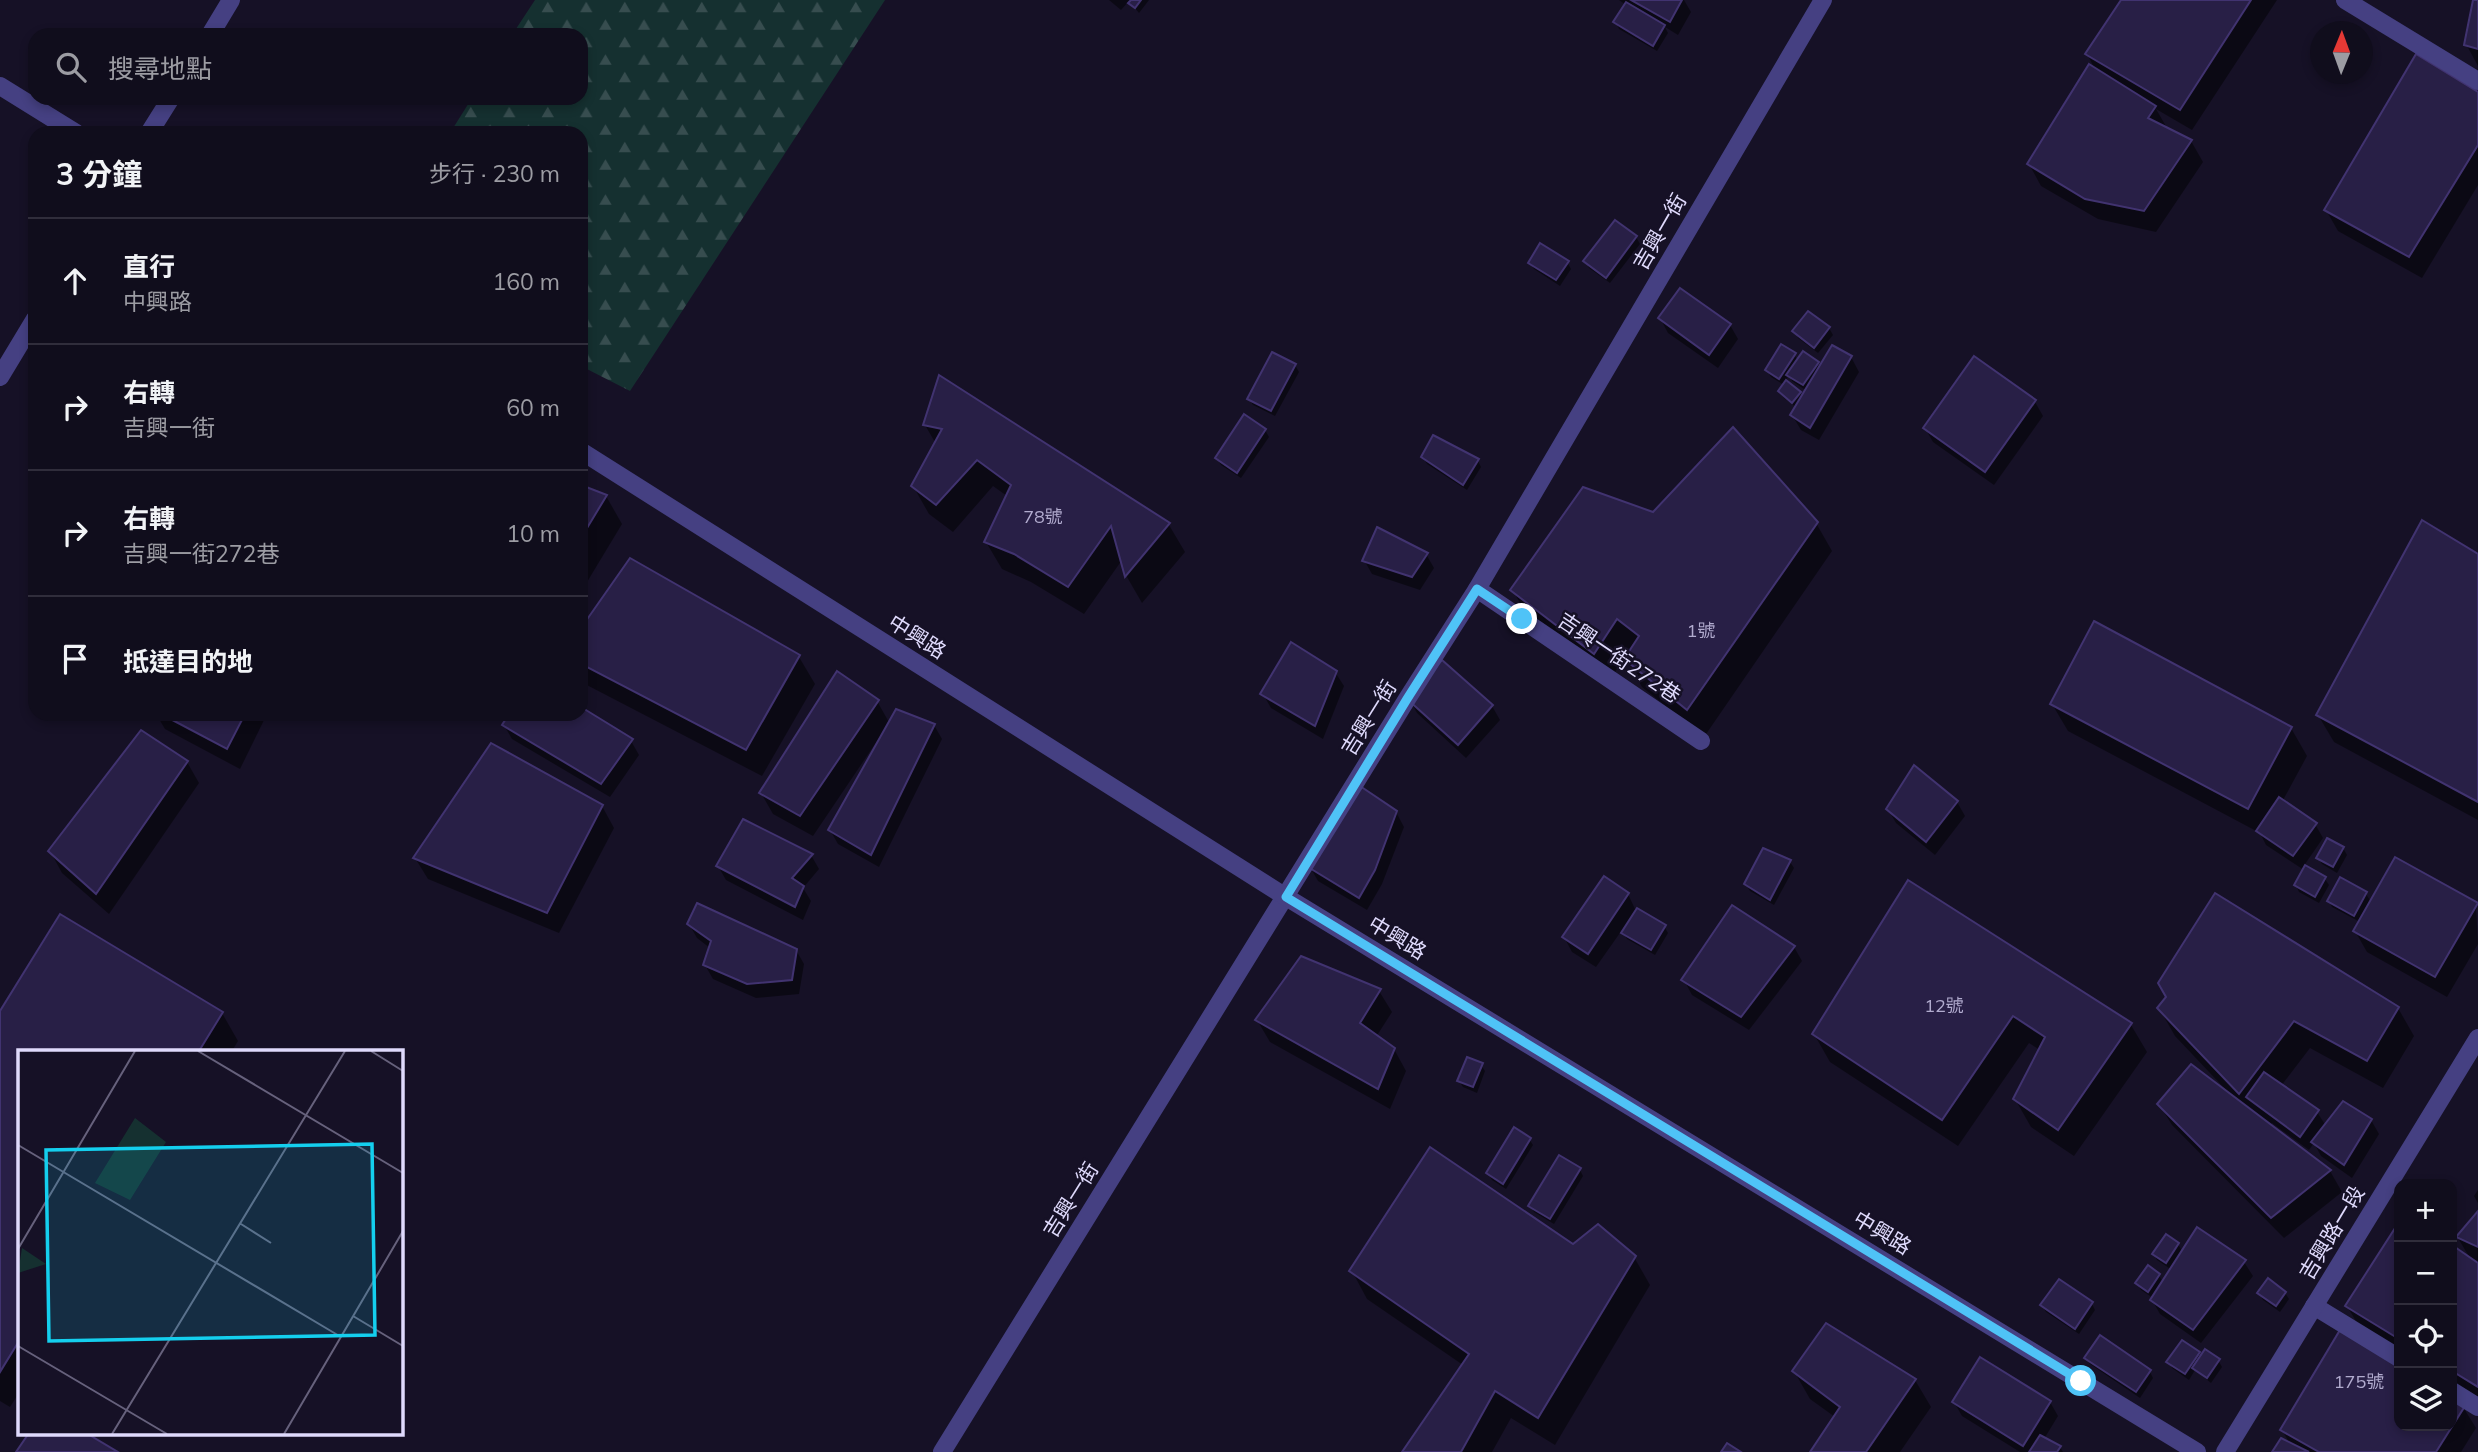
<!DOCTYPE html>
<html lang="zh-TW">
<meta charset="utf-8">
<style>
:root{--surface:#100d1c;--page:#191625;--text:#f1f3f6;--muted:#9c9ca3;--line:#302d3b}
body{margin:0;font-family:Mulish,"Noto Sans TC",sans-serif;background:var(--page);color:var(--text)}
.controls{position:absolute;right:21px;bottom:21px;display:grid;overflow:hidden;border-radius:14px;box-shadow:0 4px 10px #0003}
.controls button{width:63px;height:63px;display:grid;place-items:center;padding:0;border:0;border-bottom:2px solid var(--line);background:var(--surface);color:var(--text);font:35px sans-serif}
.compass{position:absolute;left:2310px;top:21px;width:63px;height:63px;border-radius:50%;background:var(--surface);box-shadow:0 4px 10px #0003;rotate:1deg}
.stop{position:absolute;width:21px;height:21px;margin:-16px;border:5px solid #4fc3f7;border-radius:50%;background:#fff}
.stop.end{background:#4fc3f7;border-color:#fff;box-shadow:0 2px 7px #0008}
.list{margin:0;padding:0;list-style:none}
h2{display:flex;justify-content:space-between;align-items:center;height:91px;margin:0;padding:0 28px;font-size:30px}
h2 small{font-size:23px;font-weight:400;color:var(--muted)}
.list li{display:grid;grid-template-columns:46px 1fr auto;gap:21px;align-items:center;box-sizing:border-box;height:126px;padding:0 28px;border-top:2px solid var(--line)}
.list b{display:block;font-size:26px;white-space:nowrap}
.list p{margin:0;font-size:23px;white-space:nowrap;color:var(--muted)}
.list em{font-size:23px;font-style:normal;color:var(--muted)}
.icon{flex:none;width:38px;height:38px;fill:none;stroke:currentColor;stroke-width:2;stroke-linecap:round;stroke-linejoin:round}
.map{position:relative;flex:none;width:2478px;height:1452px;overflow:hidden}
.search{position:absolute;background:var(--surface);box-shadow:0 4px 10px #0003;left:28px;top:28px;width:560px;height:77px;display:flex;align-items:center;gap:18px;box-sizing:border-box;padding:0 24px;border-radius:21px;color:var(--muted);font-size:26px}
.panel{position:absolute;background:var(--surface);box-shadow:0 4px 10px #0003;left:28px;top:126px;width:560px;height:595px;border-radius:21px}
.map>svg:first-child{display:block}
.forest{fill:url(#forest-firs)}
.shadow{fill:#0007;fill-rule:evenodd}
.building{fill:#281f46;stroke:#413370;stroke-width:2}
.lines{fill:none;stroke-linecap:round;stroke-linejoin:round}
.service{stroke:#454082;stroke-width:18}
.minor{stroke:#454082;stroke-width:18}
.tertiary{stroke:#454082;stroke-width:18}
.route{stroke:#4fc3f7;stroke-width:9}
.labels{text-anchor:middle;stroke-width:5;stroke-linejoin:round;paint-order:stroke}
.number-label{font-size:18px;fill:#b1abce}
.street-label{font-size:21px;fill:#dfdafc;stroke:#161126}
.inset-road{fill:none;stroke:#66617c;stroke-width:2}
.view{fill:#14cfee;fill-opacity:0.15;stroke:#14cfee;stroke-width:3.5}
.inset-edge{fill:none;stroke:#dfdafc;stroke-width:3.5}
</style>
<div class="map">
<svg width="2478" height="1452" viewBox="0 0 2478 1452">
<defs>
<pattern id="forest-firs" width="22" height="20" patternUnits="userSpaceOnUse" patternTransform="scale(1.75)"><rect width="22" height="20" fill="#153030"/><path d="M5 1l3.5 6h-7zM16 11l3.5 6h-7z" fill="#374d4f"/></pattern>
</defs>
<rect width="100%" height="100%" fill="#161126"/>
<polygon class="forest" points="535,0 885,0 630,391 581,366 581,133 450,133 472,98 581,98 581,35 512,35"/>
<g class="shadow">
<polygon points="1109,0 1149,0 1139,13 1129,1 1121,10"/>
<polygon points="1619,0 1684,0 1691,12 1678,35 1665,27 1668,33 1657,51 1619,29 1616,22 1626,5"/>
<polygon points="2123,0 2277,0 2192,130 2156,109 2167,128 2191,141 2203,162 2156,232 2098,219 2041,186 2029,164 2096,71 2087,54"/>
<polygon points="2474,0 2478,0 2478,66 2466,44"/>
<polygon points="2478,94 2478,185 2422,278 2338,231 2326,210"/>
<polygon points="1636,237 1640,244 1610,283 1589,268 1585,261"/>
<polygon points="1567,262 1571,269 1560,286 1534,269 1530,263"/>
<polygon points="1660,318 1730,325 1738,339 1718,368 1668,333"/>
<polygon points="1829,328 1833,335 1818,353 1798,338 1795,331"/>
<path d="M1794,354L1798,361L1817,363L1820,368L1851,357L1859,372L1819,440L1801,430L1792,415L1797,408L1784,398L1780,391L1784,385L1771,377L1767,370ZM1789,375L1792,381L1807,391L1803,398L1800,393L1785,381Z"/>
<polygon points="1974,358 2035,402 2043,416 1994,485 1933,442 1925,428"/>
<polygon points="1295,365 1299,372 1275,416 1253,405 1249,399"/>
<polygon points="939,377 1169,525 1185,552 1142,603 1127,577 1122,560 1084,614 1031,582 1002,569 986,542 1007,496 993,486 953,532 929,514 913,486 936,444 925,425"/>
<polygon points="1265,430 1269,437 1241,478 1221,465 1217,458"/>
<polygon points="1423,457 1478,461 1481,467 1467,490 1427,464"/>
<polygon points="581,487 606,496 622,524 581,592"/>
<polygon points="1653,514 1816,523 1832,551 1704,737 1642,687 1625,657 1610,680 1529,618 1513,591"/>
<polygon points="1426,554 1434,568 1420,590 1372,574 1364,560"/>
<polygon points="2478,556 2478,820 2334,742 2318,715"/>
<polygon points="581,631 799,657 815,684 762,776 581,682"/>
<polygon points="1335,672 1344,686 1323,739 1271,708 1263,694"/>
<polygon points="1409,699 1492,706 1500,720 1466,758 1417,713"/>
<polygon points="877,701 890,724 934,725 942,739 879,867 838,844 830,830 879,743 877,741 813,836 773,814 761,793"/>
<polygon points="2052,704 2291,728 2307,756 2282,802 2315,824 2323,838 2303,867 2325,879 2329,885 2319,903 2299,892 2296,885 2304,870 2266,845 2260,833 2068,731"/>
<polygon points="581,709 631,741 639,755 610,797 512,739 504,725 511,714 581,714"/>
<polygon points="156,714 267,714 240,769 165,729"/>
<polygon points="187,762 199,783 109,914 62,873 50,851"/>
<polygon points="1957,802 1965,816 1935,855 1896,823 1888,809"/>
<polygon points="602,806 614,828 559,933 428,879 415,858"/>
<polygon points="1396,812 1404,827 1382,884 1367,910 1318,881 1310,867"/>
<polygon points="2343,848 2347,855 2337,873 2322,864 2318,858"/>
<polygon points="811,855 819,869 803,888 811,901 803,920 726,880 718,866"/>
<polygon points="1790,862 1794,868 1774,905 1750,891 1746,884"/>
<polygon points="2340,879 2366,894 2371,902 2476,905 2478,944 2447,997 2367,952 2355,931 2360,922 2332,907 2329,901"/>
<polygon points="1908,882 2131,1025 2147,1052 2074,1156 2031,1127 2015,1099 2040,1050 2029,1043 1958,1146 1830,1062 1814,1034"/>
<polygon points="1628,894 1635,909 1664,926 1668,933 1655,955 1627,939 1622,930 1596,967 1572,952 1564,937"/>
<polygon points="1732,908 1794,947 1802,961 1749,1030 1692,995 1684,980"/>
<polygon points="689,924 796,950 804,964 799,994 756,998 713,979 705,965 710,948 697,938"/>
<polygon points="1379,991 1392,1012 1376,1037 1394,1049 1406,1071 1390,1109 1270,1042 1257,1020"/>
<polygon points="2159,1008 2398,1008 2414,1036 2383,1088 2310,1048 2281,1086 2317,1112 2326,1126 2371,1120 2379,1134 2352,1178 2321,1156 2314,1143 2309,1150 2272,1123 2270,1126 2330,1171 2342,1192 2284,1238 2172,1125 2159,1104 2227,1091 2175,1036"/>
<polygon points="222,1013 238,1041 232,1051 19,1051 19,1393 10,1407 0,1401 0,1014"/>
<polygon points="1481,1065 1485,1071 1477,1093 1463,1087 1459,1081"/>
<polygon points="1529,1139 1533,1145 1506,1189 1492,1180 1488,1173"/>
<polygon points="1580,1170 1583,1176 1554,1224 1534,1212 1530,1206"/>
<polygon points="2478,1190 2478,1203 2474,1196"/>
<polygon points="2478,1213 2478,1262 2476,1263 2478,1265 2478,1403 2452,1388 2452,1247 2471,1260 2458,1238"/>
<polygon points="2399,1225 2399,1356 2363,1333 2347,1306"/>
<polygon points="2178,1244 2183,1253 2244,1262 2253,1276 2201,1343 2160,1314 2152,1300 2153,1298 2141,1290 2137,1283 2159,1275 2163,1283 2172,1270 2157,1260 2154,1254"/>
<polygon points="1573,1246 1634,1257 1650,1285 1555,1445 1511,1418 1492,1452 1404,1452 1463,1365 1367,1299 1352,1271"/>
<polygon points="2259,1293 2285,1293 2289,1299 2280,1312 2263,1300"/>
<polygon points="2092,1304 2095,1310 2079,1334 2046,1312 2042,1306"/>
<polygon points="2341,1332 2399,1368 2399,1426 2452,1426 2452,1400 2463,1407 2476,1428 2461,1452 2274,1452 2290,1444 2282,1430"/>
<polygon points="2199,1354 2201,1358 2218,1360 2222,1367 2211,1383 2195,1370 2189,1380 2172,1368 2169,1362"/>
<polygon points="2086,1358 2150,1372 2153,1378 2140,1398 2090,1364"/>
<polygon points="1794,1371 1915,1380 1931,1407 1900,1452 1813,1452 1835,1417 1810,1399"/>
<polygon points="1954,1402 2050,1402 2058,1416 2044,1439 2060,1447 2063,1452 2020,1452 1962,1416"/>
</g>
<g class="building">
<polygon points="1131,0 1141,0 1135,8 1128,3"/>
<polygon points="1631,0 1682,0 1670,22"/>
<polygon points="2121,0 2251,0 2180,110 2085,54"/>
<polygon points="2473,0 2478,0 2478,49 2464,45"/>
<polygon points="1626,2 1665,25 1653,46 1613,22"/>
<polygon points="2416,54 2478,92 2478,145 2409,257 2324,210"/>
<polygon points="2089,64 2156,106 2148,118 2192,140 2144,211 2085,199 2027,164"/>
<polygon points="1615,220 1637,236 1606,278 1583,261"/>
<polygon points="1540,243 1569,261 1556,280 1528,263"/>
<polygon points="1680,288 1731,324 1709,355 1658,318"/>
<polygon points="1808,311 1830,327 1814,348 1792,331"/>
<polygon points="1781,344 1796,353 1779,379 1765,370"/>
<polygon points="1832,345 1852,356 1810,428 1790,415"/>
<polygon points="1803,351 1819,362 1803,385 1786,375"/>
<polygon points="1272,352 1296,364 1271,411 1247,399"/>
<polygon points="1974,356 2036,400 1985,472 1923,428"/>
<polygon points="939,375 1170,523 1125,577 1111,526 1068,587 1014,554 984,542 1011,485 977,460 936,505 911,486 942,429 923,425"/>
<polygon points="1786,380 1801,392 1792,403 1778,391"/>
<polygon points="1244,414 1266,429 1237,473 1215,458"/>
<polygon points="1733,427 1818,522 1687,710 1624,659 1639,636 1617,619 1594,654 1510,590 1583,487 1653,512"/>
<polygon points="1433,435 1479,459 1463,485 1421,457"/>
<polygon points="581,485 607,495 581,538"/>
<polygon points="2422,520 2478,554 2478,802 2316,715"/>
<polygon points="1377,527 1428,553 1412,577 1362,561"/>
<polygon points="630,558 800,655 746,750 581,664 581,628"/>
<polygon points="2094,621 2292,727 2248,809 2050,704"/>
<polygon points="1291,642 1337,671 1315,726 1260,694"/>
<polygon points="1442,660 1493,705 1458,745 1407,699"/>
<polygon points="837,671 879,700 800,816 759,793"/>
<polygon points="581,707 633,739 601,784 502,725 509,714 581,714"/>
<polygon points="896,709 935,724 871,855 828,830"/>
<polygon points="161,714 245,714 227,749"/>
<polygon points="141,730 188,761 96,894 48,851"/>
<polygon points="491,743 603,805 547,913 413,858"/>
<polygon points="1914,765 1958,801 1926,842 1886,809"/>
<polygon points="1360,786 1397,811 1375,870 1359,898 1308,867"/>
<polygon points="2279,797 2317,823 2293,856 2256,831"/>
<polygon points="743,819 813,854 792,878 804,886 795,907 716,866"/>
<polygon points="2327,838 2344,847 2333,867 2316,858"/>
<polygon points="1763,848 1791,860 1770,900 1744,884"/>
<polygon points="2395,857 2478,903 2435,977 2353,931"/>
<polygon points="2305,865 2326,877 2315,897 2294,885"/>
<polygon points="1604,876 1629,893 1588,954 1562,937"/>
<polygon points="2340,877 2367,892 2354,916 2327,901"/>
<polygon points="1908,880 2132,1023 2058,1130 2013,1099 2045,1037 2013,1016 1942,1120 1812,1034"/>
<polygon points="2215,893 2399,1007 2367,1061 2294,1021 2239,1094 2157,1008 2166,997 2158,983"/>
<polygon points="697,903 797,949 792,980 747,984 703,965 711,941 687,924"/>
<polygon points="1732,905 1795,946 1741,1017 1681,980"/>
<polygon points="1637,908 1666,925 1651,950 1621,933"/>
<polygon points="60,914 223,1012 199,1051 19,1051 19,1341 0,1372 0,1011"/>
<polygon points="1301,956 1381,989 1360,1023 1395,1048 1378,1089 1255,1020"/>
<polygon points="1467,1057 1483,1063 1473,1087 1457,1081"/>
<polygon points="2191,1064 2331,1170 2271,1218 2157,1104"/>
<polygon points="2264,1072 2319,1110 2300,1137 2246,1097"/>
<polygon points="2343,1101 2372,1119 2344,1165 2311,1142"/>
<polygon points="1514,1127 1531,1138 1503,1184 1486,1173"/>
<polygon points="1430,1147 1573,1244 1598,1224 1636,1256 1538,1418 1495,1391 1461,1452 1402,1452 1469,1354 1349,1271"/>
<polygon points="1559,1155 1581,1168 1550,1219 1528,1206"/>
<polygon points="2478,1211 2478,1247 2456,1237"/>
<polygon points="2399,1222 2399,1339 2345,1306"/>
<polygon points="2197,1227 2246,1260 2193,1330 2150,1300"/>
<polygon points="2166,1234 2179,1243 2166,1263 2152,1254"/>
<polygon points="2452,1245 2478,1263 2478,1387 2452,1371"/>
<polygon points="2148,1265 2160,1274 2148,1292 2135,1283"/>
<polygon points="2268,1278 2286,1292 2276,1306 2257,1293"/>
<polygon points="2059,1279 2093,1302 2075,1329 2040,1305"/>
<polygon points="1826,1323 1916,1379 1866,1452 1810,1452 1840,1407 1792,1371"/>
<polygon points="2340,1330 2399,1366 2399,1426 2452,1426 2452,1398 2465,1406 2436,1452 2319,1452 2280,1430"/>
<polygon points="2100,1335 2151,1370 2136,1392 2084,1358"/>
<polygon points="2182,1340 2200,1352 2185,1374 2166,1362"/>
<polygon points="2205,1349 2220,1359 2207,1378 2192,1368"/>
<polygon points="1980,1357 2051,1401 2023,1446 1952,1402"/>
<polygon points="29,1433 86,1433 118,1452 16,1452"/>
<polygon points="2040,1435 2061,1446 2057,1452 2029,1452"/>
<polygon points="2281,1438 2309,1452 2272,1452"/>
<polygon points="1727,1443 1741,1452 1721,1452"/>
</g>
<g class="lines">
<g class="service">
<polyline points="2345,0 2478,81"/>
<polyline points="1477,589 1701,741"/>
</g>
<g class="minor">
<polyline points="210,35 231,0"/>
<polyline points="149,133 171,98"/>
<polyline points="0,377 35,319"/>
<polyline points="2314,1306 2399,1358"/>
<polyline points="2452,1391 2478,1407"/>
<polyline points="942,1452 1407,699 1477,589 1823,0"/>
</g>
<g class="tertiary">
<polyline points="0,86 76,133"/>
<polyline points="581,451 1286,897 2197,1452"/>
<polyline points="2225,1452 2478,1038"/>
</g>
</g>
<g class="lines">
<polyline class="route" points="1522,619 1477,589 1407,699 1286,897 2081,1381"/>
</g>
<g class="labels">
<g class="number-label">
<text x="1043" y="523">78號</text>
<text x="1701" y="637">1號</text>
<text x="1944" y="1012">12號</text>
<text x="2359" y="1388">175號</text>
</g>
<g class="street-label">
<text transform="translate(1660 232) rotate(-60)" y="7">吉興一街</text>
<text transform="translate(917 637) rotate(32)" y="7">中興路</text>
<text transform="translate(1619 658) rotate(34)" y="7">吉興一街272巷</text>
<text transform="translate(1369 718) rotate(-58)" y="7">吉興一街</text>
<text transform="translate(1397 938) rotate(31)" y="7">中興路</text>
<text transform="translate(1071 1200) rotate(-58)" y="7">吉興一街</text>
<text transform="translate(1882 1233) rotate(31)" y="7">中興路</text>
<text transform="translate(2332 1233) rotate(-59)" y="7">吉興路一段</text>
</g>
</g>
<g transform="translate(18 1050)">
<rect width="385" height="385" fill="#161126"/>
<path d="M117,68L148,92L112,150L77,133ZM4,198L28,214L0,223Z" fill="#153030"/>
<path class="inset-road" d="M180,1L385,123M353,1L385,21M0,95L323,287M223,174L253,193M0,199L117,1M335,266L385,296M0,296L149,384M94,384L327,1M266,384L385,181"/>
<path class="view" d="M354,94L357,285L31,291L28,100Z"/>
<rect width="385" height="385" class="inset-edge"/>
</g>
</svg>
<div class="controls">
<button>+</button>
<button>−</button>
<button><svg class="icon" aria-label="locate" viewBox="0 0 24 24"><circle cx="12" cy="12" r="6"/><path d="M12 2v4M12 18v4M2 12h4M18 12h4"/></svg></button>
<button><svg class="icon" aria-label="layers" viewBox="0 0 24 24"><path d="M12 4l9 5-9 5-9-5zM3 14l9 5 9-5"/></svg></button>
</div>
<svg class="compass" viewBox="-18 -18 36 36"><path d="M0-13l5 13h-10z" fill="#e53935"/><path d="M0 13l5-13h-10z" fill="#9c9ca3"/></svg>
<div class="stop" style="left:2081px;top:1381px"></div>
<div class="stop end" style="left:1522px;top:619px"></div>
<div class="search"><svg class="icon" aria-label="search" viewBox="0 0 24 24"><circle cx="10" cy="10" r="6"/><path d="M15 15l6 6"/></svg>搜尋地點</div>
<section class="panel">
<h2>3 分鐘<small>步行 · 230 m</small></h2>
<ul class="list">
<li><svg class="icon" aria-label="ahead" viewBox="0 0 24 24"><path d="M12 20V5M6 11l6-6 6 6"/></svg><div><b>直行</b><p>中興路</p></div><em>160 m</em></li>
<li><svg class="icon" aria-label="right" viewBox="0 0 24 24"><path d="M7 20v-9h11M14 6l5 5-5 5"/></svg><div><b>右轉</b><p>吉興一街</p></div><em>60 m</em></li>
<li><svg class="icon" aria-label="right" viewBox="0 0 24 24"><path d="M7 20v-9h11M14 6l5 5-5 5"/></svg><div><b>右轉</b><p>吉興一街272巷</p></div><em>10 m</em></li>
<li><svg class="icon" aria-label="arrive" viewBox="0 0 24 24"><path d="M6 21V4h12l-3 4 3 4H6"/></svg><div><b>抵達目的地</b></div></li>
</ul>
</section>
</div>
